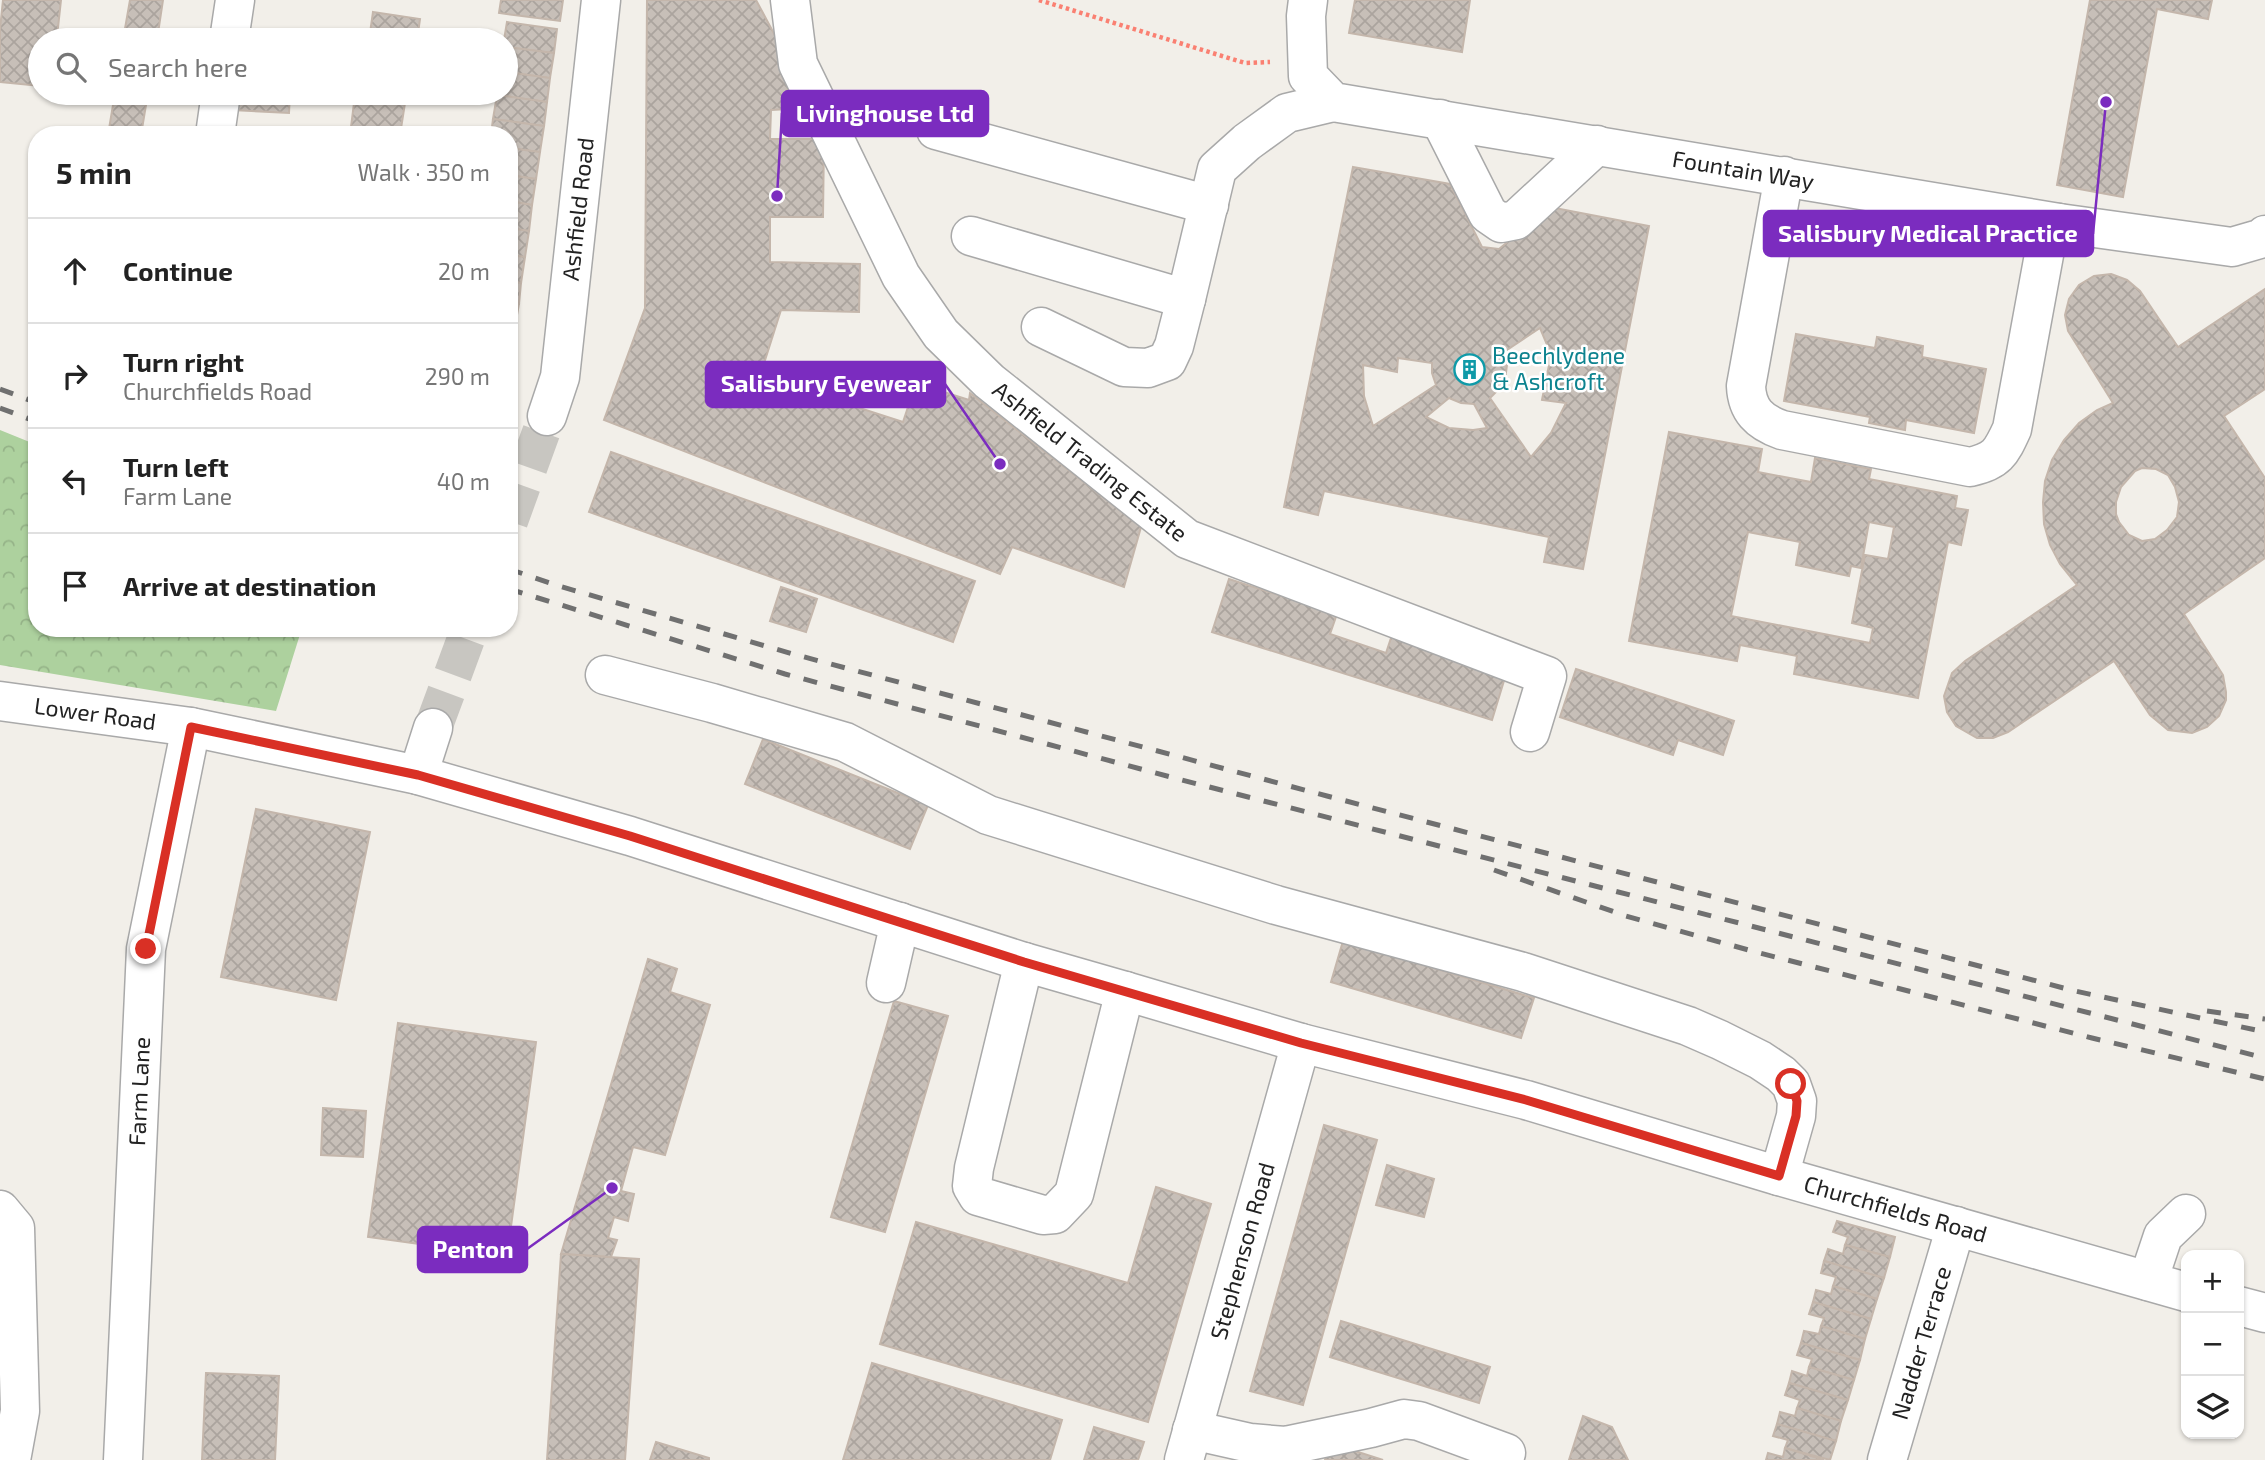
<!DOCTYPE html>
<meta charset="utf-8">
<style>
:root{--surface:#fff;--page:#f6f6f6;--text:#222;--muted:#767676;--line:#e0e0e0}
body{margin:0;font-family:"Exo 2",sans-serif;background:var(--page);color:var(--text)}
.controls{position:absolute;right:21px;bottom:21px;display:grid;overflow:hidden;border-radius:14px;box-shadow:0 2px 5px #0004}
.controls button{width:63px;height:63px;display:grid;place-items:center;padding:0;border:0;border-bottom:2px solid var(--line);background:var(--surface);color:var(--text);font:35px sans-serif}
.stop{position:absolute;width:21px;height:21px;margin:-16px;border:5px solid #d93025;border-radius:50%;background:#fff}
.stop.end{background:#d93025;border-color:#fff;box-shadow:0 2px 7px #0008}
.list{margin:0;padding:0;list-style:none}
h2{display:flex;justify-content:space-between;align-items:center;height:91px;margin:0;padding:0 28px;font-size:30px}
h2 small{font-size:23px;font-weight:400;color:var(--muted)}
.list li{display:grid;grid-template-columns:46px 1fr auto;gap:21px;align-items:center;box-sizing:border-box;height:105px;padding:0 28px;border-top:2px solid var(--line)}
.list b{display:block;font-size:26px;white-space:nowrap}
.list p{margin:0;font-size:23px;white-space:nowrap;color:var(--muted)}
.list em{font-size:23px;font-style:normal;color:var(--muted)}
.icon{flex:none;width:38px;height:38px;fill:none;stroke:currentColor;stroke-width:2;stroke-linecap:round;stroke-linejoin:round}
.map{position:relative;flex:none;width:2265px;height:1460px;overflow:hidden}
.search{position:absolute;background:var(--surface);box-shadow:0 2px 5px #0004;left:28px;top:28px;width:490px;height:77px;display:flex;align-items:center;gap:18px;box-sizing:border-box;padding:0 24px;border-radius:38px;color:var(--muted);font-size:26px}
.panel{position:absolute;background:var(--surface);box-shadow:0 2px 5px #0004;left:28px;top:126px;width:490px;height:511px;border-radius:28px}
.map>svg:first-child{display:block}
.forest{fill:url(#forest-crowns)}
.building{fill:url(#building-cross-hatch);stroke:#c4b6ab;stroke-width:2;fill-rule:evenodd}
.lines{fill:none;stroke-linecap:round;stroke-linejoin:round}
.minor-tunnel{stroke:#c8c6c1;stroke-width:38;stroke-dasharray:38 19;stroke-linecap:butt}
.minor-casing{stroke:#a9a9a9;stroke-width:41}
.path{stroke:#fa8072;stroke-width:4.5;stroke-dasharray:3.5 3.5;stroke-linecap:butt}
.minor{stroke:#fff;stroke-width:38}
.rail{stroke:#707070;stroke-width:5;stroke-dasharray:14 14;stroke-linecap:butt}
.route{stroke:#d93025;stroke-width:9}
.labels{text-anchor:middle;stroke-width:5;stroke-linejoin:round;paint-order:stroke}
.street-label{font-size:23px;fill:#222;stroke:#fff}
.culture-label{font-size:23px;fill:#0d838f;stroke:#fff;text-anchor:start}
.leader{fill:none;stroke:#7b2cbf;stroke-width:2.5}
.callout-dot{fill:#7b2cbf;stroke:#fff;stroke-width:2.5}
.callout{fill:#7b2cbf;stroke:#7b2cbf;stroke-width:2.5}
.callout-label{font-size:24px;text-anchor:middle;font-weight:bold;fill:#fff}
</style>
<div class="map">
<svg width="2265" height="1460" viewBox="0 0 2265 1460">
<defs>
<pattern id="forest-crowns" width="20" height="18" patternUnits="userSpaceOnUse" patternTransform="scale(1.75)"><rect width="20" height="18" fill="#add19e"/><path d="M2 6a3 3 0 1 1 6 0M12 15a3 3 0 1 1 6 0" fill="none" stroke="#95b388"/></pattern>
<pattern id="building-cross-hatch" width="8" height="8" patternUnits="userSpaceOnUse" patternTransform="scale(1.75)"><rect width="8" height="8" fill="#c7bfb8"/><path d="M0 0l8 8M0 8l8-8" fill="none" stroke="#aba49e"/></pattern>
</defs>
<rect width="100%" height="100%" fill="#f2efe9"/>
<polygon class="forest" points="0,430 37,445 37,628 302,628 276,711 0,665"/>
<g class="building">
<polygon points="3,0 61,0 57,37 87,40 40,40 40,86 0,82 0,29"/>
<polygon points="130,0 163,0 157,40 123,40"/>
<polygon points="501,0 563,0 560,21 499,13"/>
<polygon points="647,0 756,0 787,58 788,109 771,110 770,139 824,139 823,217 770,217 770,262 860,264 859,312 781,310 760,376 903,422 916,383 969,400 970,393 1141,527 1124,587 1012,547 1000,574 604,420 645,308"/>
<polygon points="1355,0 1470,0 1462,52 1349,33"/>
<polygon points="2090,0 2212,0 2208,19 2157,9 2123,197 2057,185"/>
<polygon points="373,12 420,19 417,40 369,40"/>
<polygon points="507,22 557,29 554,53 506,47 504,40"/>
<polygon points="506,47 554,53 550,78 506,72"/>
<polygon points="506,72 550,78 547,102 497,95 497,93 506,93"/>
<polygon points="115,93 148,93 141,135 108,135"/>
<polygon points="234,93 290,93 289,113 233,110"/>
<polygon points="355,95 405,103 400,135 350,135"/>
<polygon points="497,95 547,102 544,126 493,119"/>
<polygon points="493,119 544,126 540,152 509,148 509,135 491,135"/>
<polygon points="509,148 540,152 536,179 509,175"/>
<path d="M1353,167L1450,184L1482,247L1499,249L1550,207L1649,226L1583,569L1544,562L1549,537L1324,491L1318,515L1284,507ZM1540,328L1548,347L1549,365L1542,400L1566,403L1551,433L1531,457L1490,398L1501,387L1505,380L1507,365L1504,352ZM1398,358L1432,363V373L1436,385L1373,426L1364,396L1363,365L1397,372ZM1449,398L1461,403L1474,404L1487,428L1473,430L1449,428L1426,417Z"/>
<polygon points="509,175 536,179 532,205 509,201"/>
<polygon points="509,201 532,205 529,231 509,228"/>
<polygon points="509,228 529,231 525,257 509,255"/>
<polygon points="509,255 525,257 521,283 509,281"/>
<path d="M2111,274L2127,280L2140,291L2178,347L2265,289V389L2224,416L2265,478V558L2184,614L2223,675L2226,692V700L2219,716L2207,727L2192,733L2168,730L2150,715L2114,661L2008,732L1993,738H1977L1956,726L1947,712L1944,696L1952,673L1965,661L2077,585L2060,564L2050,545L2044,524L2043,502L2045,481L2052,460L2064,440L2079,423L2097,410L2113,403L2068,331L2065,315L2069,299L2079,285L2094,276ZM2142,468L2156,469L2168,475L2175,487L2179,502L2177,517L2167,530L2155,539L2142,541L2129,535L2119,522L2116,514V502L2121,487L2135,471Z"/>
<polygon points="509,281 521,283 519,304 509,303"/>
<polygon points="509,303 519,304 515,326 509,325"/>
<polygon points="1796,334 1875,348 1877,337 1923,346 1922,357 1986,369 1974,433 1906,420 1905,430 1869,423 1870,417 1784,401"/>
<path d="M1669,432L1762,449L1758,472L1811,482L1815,458L1871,469L1869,479L1957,496L1955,508L1968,510L1961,545L1948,542L1918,698L1794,674L1797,656L1740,645L1737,661L1629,641ZM1869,522L1894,527L1888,559L1865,555L1852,623L1873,628L1870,643L1731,616L1748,532L1800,542L1796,565L1849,576L1851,566L1861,568Z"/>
<polygon points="611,452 975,581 953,642 589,512"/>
<polygon points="1229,579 1337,614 1330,634 1386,653 1392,635 1507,671 1492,720 1212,632"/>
<polygon points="781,587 817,599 806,632 770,621"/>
<polygon points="1576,669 1734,721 1723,755 1678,740 1673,755 1560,717"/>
<polygon points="763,739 928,805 910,849 745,784"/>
<polygon points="256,809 370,832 336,1000 221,977"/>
<polygon points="1343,941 1534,998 1521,1038 1331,982"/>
<polygon points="648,959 677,969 670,992 710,1005 665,1155 633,1147 621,1191 634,1194 628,1221 614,1217 608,1238 617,1240 611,1257 561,1254"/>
<polygon points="894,1001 948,1016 885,1232 831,1217"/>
<polygon points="398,1023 536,1042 507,1256 368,1237"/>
<polygon points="323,1108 366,1111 363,1157 321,1155"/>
<polygon points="1324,1125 1377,1140 1303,1405 1250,1391"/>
<polygon points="1387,1165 1434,1179 1424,1217 1376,1205"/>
<polygon points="1156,1187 1211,1204 1148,1422 880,1344 916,1222 1128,1283"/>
<polygon points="1837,1221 1895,1237 1890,1257 1845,1245 1848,1237 1833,1232"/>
<polygon points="1845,1245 1890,1257 1884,1278 1824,1261 1828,1249 1843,1254"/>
<polygon points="561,1254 639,1259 625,1460 547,1460"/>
<polygon points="1824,1261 1884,1278 1877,1299 1833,1286 1836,1277 1821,1273"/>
<polygon points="1833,1286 1877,1299 1871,1319 1813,1302 1816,1290 1831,1294"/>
<polygon points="1813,1302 1871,1319 1865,1339 1821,1326 1824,1318 1809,1314"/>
<polygon points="1341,1321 1490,1367 1479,1403 1330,1357"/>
<polygon points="1821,1326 1865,1339 1860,1360 1801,1343 1804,1331 1819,1334"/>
<polygon points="1801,1343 1860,1360 1854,1380 1809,1367 1812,1359 1797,1355"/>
<polygon points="872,1363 1062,1420 1050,1460 843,1460"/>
<polygon points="1809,1367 1854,1380 1848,1400 1789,1383 1792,1371 1807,1376"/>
<polygon points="206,1373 279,1376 275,1460 202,1460"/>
<polygon points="1789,1383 1848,1400 1841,1421 1797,1408 1800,1400 1785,1395"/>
<polygon points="1797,1408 1841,1421 1836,1441 1777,1424 1780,1412 1795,1416"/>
<polygon points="1583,1416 1612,1427 1628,1460 1569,1460"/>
<polygon points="1777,1424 1836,1441 1830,1460 1785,1448 1788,1440 1773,1436"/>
<polygon points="1094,1427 1144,1442 1138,1460 1084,1460"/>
<polygon points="656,1442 709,1458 709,1460 650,1460"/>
<polygon points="1330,1443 1383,1460 1325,1460"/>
<polygon points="1785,1448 1824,1460 1766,1460 1768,1453 1783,1457"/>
</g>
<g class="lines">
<g class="minor-tunnel">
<polyline points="509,521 547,416"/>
<polyline points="433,728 470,628"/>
</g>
<defs>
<g id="minor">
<path id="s1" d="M790,0L798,64L901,276L941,334L989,381L1187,539L1547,676L1530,732"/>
<path id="s2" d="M1308,0L1306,16L1308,76L1333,102L2059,223L2232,247L2263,238L2265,235"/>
<polyline points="229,40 235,0"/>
<polyline points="1440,119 1488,214 1501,223 1516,220 1597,145"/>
<polyline points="936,130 1209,205"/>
<polyline points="215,135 221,93"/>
<path d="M1784,176L1746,386C1747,410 1759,422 1782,430L1970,467C1997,461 2001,453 2012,429L2046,244L2059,223"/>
<polyline points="971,236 1186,299 1217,169 1247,142 1287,113 1333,102"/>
<polyline points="1041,327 1124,367 1148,368 1167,361 1174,346 1186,299"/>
<path id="s3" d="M547,416L560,377L601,0"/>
<polyline points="605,675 712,703 845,742 988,815 1276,905 1523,972 1688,1026 1720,1040 1760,1060 1781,1074 1791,1084 1797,1101 1796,1116 1779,1176"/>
<path id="s4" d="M0,701L191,727L418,775L630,836L1024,962L1125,991L1301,1043L1526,1100L1779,1176L2186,1292"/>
<polyline points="418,775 433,728"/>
<polyline points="1024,962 974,1168 972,1186 978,1196 1043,1215 1055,1214 1074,1194 1125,991"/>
<polyline points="886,983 900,922"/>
<polyline points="0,1210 15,1228 20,1411 11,1460"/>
<polyline points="2148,1281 2163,1236 2186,1214"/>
<polyline points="2239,1306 2265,1313"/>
<polyline points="1192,1430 1250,1443 1285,1446 1371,1428 1404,1419 1419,1421 1506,1453"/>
<path id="s5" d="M123,1460L146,949L191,727"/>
<path id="s6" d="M1184,1460L1301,1043"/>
<path id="s7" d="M1887,1460L1956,1226"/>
</g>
</defs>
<use href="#minor" class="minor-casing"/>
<polyline class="path" points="1039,0 1245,63 1270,62"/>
<use href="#minor" class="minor"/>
<g class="rail">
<polyline points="0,389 37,403"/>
<polyline points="0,408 37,422"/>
<polyline points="509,569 559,586 793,654 1327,796 2075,991 2265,1032"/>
<polyline points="509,589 785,674 1182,780 2265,1058"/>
<polyline points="1494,870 1626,916 1752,951 2092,1038 2265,1079"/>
<polyline points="2207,1011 2265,1019"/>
</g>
</g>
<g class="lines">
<polyline class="route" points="146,949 191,727 418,775 630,836 1024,962 1301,1043 1526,1100 1779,1176 1796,1116 1797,1101 1791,1084"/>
</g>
<defs>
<symbol id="building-ring" viewBox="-11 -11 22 22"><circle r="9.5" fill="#fff" stroke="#0f9aa8" stroke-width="1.5"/><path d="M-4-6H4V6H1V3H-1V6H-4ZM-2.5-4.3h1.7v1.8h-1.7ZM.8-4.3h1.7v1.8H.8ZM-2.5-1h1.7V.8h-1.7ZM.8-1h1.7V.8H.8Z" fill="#0f9aa8"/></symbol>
</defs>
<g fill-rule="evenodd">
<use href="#building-ring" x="1452" y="352" width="35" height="35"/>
</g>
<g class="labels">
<g class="street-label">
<text dy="8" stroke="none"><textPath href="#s2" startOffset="528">Fountain Way</textPath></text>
<text dy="8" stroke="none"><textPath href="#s3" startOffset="210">Ashfield Road</textPath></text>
<text dy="8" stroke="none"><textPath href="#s1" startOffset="567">Ashfield Trading Estate</textPath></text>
<text dy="8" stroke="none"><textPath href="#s4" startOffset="96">Lower Road</textPath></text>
<text dy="8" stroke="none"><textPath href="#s5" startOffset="369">Farm Lane</textPath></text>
<text dy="8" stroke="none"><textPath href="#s4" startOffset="1965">Churchfields Road</textPath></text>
<text dy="8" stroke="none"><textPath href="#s6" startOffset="217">Stephenson Road</textPath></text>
<text dy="8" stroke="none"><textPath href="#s7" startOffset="122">Nadder Terrace</textPath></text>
</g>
<g class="culture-label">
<text x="1492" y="364">Beechlydene<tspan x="1492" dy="26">&amp; Ashcroft</tspan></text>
</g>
</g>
<path class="leader" d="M777 196L782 113M2106 102L2093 234M1000 464L945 384M612 1188L527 1249"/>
<g class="callout-dot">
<circle cx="777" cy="196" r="7"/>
<circle cx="2106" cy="102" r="7"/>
<circle cx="1000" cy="464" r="7"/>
<circle cx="612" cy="1188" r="7"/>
</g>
<g class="callout">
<rect x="782" y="91" width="206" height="45" rx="7"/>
<rect x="1764" y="211" width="329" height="45" rx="7"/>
<rect x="706" y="362" width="239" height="45" rx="7"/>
<rect x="418" y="1227" width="109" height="45" rx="7"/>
</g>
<g class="callout-label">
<text x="885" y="122">Livinghouse Ltd</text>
<text x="1928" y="242">Salisbury Medical Practice</text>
<text x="826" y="392">Salisbury Eyewear</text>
<text x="473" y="1258">Penton</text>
</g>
</svg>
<div class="controls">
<button>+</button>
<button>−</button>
<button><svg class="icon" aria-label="layers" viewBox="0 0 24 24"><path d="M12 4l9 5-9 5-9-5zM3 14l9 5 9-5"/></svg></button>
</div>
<div class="stop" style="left:1791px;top:1084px"></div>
<div class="stop end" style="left:146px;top:949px"></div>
<div class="search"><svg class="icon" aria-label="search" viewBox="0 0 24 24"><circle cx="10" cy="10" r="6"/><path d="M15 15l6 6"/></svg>Search here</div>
<section class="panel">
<h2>5 min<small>Walk · 350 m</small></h2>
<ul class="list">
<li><svg class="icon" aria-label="ahead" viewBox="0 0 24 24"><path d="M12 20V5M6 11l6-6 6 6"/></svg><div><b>Continue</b></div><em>20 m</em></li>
<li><svg class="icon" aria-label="right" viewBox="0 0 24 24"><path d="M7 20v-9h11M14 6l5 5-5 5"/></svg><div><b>Turn right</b><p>Churchfields Road</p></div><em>290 m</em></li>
<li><svg class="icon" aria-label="left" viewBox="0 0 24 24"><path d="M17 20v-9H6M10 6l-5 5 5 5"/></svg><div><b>Turn left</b><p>Farm Lane</p></div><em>40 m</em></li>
<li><svg class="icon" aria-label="arrive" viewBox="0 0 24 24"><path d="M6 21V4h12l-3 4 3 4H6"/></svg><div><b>Arrive at destination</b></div></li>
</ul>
</section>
</div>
